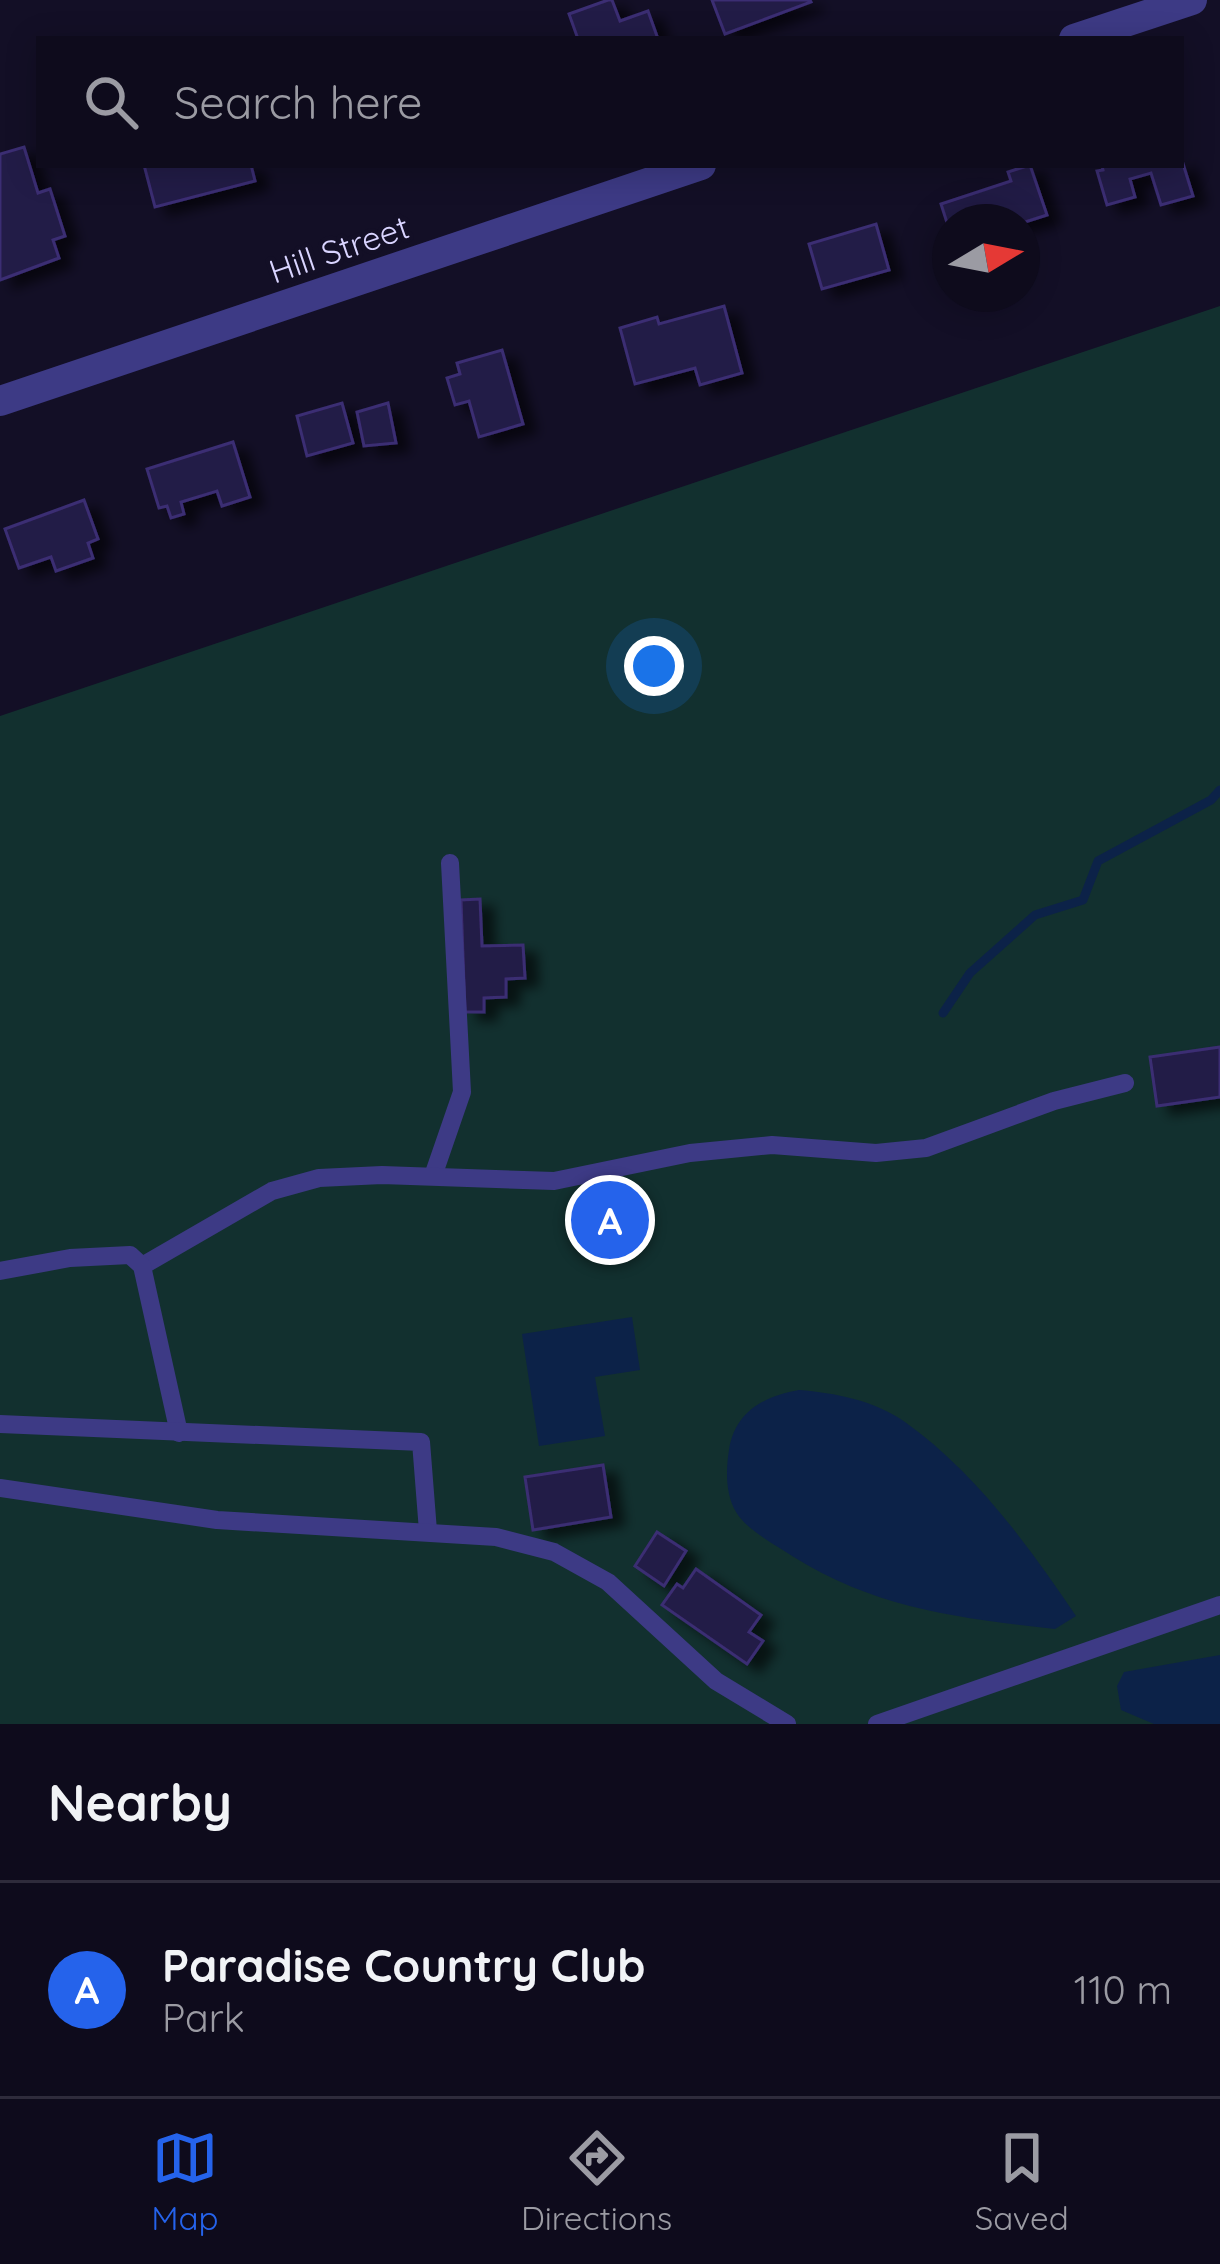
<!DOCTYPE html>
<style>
:root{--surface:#0e0b1c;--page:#1c1929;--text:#f1f3f6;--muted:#9b9ba3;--line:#2e2b3b;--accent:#2563eb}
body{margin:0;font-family:Quicksand,sans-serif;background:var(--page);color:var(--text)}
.compass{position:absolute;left:932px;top:204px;width:108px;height:108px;border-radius:50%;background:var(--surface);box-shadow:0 6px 30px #0003;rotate:80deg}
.you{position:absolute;left:654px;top:666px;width:42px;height:42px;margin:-30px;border:9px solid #fff;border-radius:50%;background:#1a73e8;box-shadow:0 0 0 18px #1a73e833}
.badge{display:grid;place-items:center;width:78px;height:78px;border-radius:50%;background:var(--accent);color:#fff;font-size:39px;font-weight:700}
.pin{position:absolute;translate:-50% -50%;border:6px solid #fff;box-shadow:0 3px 12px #0006}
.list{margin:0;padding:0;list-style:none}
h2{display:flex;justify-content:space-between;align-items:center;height:156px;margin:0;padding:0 48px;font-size:51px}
h2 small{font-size:39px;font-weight:400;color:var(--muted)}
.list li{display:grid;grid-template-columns:78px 1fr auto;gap:36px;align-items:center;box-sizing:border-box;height:216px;padding:0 48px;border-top:3px solid var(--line)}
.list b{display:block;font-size:45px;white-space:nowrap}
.list p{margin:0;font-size:39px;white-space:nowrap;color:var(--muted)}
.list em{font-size:39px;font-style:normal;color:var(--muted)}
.icon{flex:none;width:66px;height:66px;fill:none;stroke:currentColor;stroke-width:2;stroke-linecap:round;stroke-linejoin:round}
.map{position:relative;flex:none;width:1220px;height:1724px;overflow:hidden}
.search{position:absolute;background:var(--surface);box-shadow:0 6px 30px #0003;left:36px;right:36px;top:36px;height:132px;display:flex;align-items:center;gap:30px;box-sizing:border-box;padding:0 42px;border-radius:0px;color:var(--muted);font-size:45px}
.sheet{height:372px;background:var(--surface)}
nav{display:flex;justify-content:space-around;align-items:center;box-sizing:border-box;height:168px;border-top:3px solid var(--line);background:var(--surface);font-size:33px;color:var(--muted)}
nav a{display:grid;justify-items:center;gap:6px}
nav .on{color:var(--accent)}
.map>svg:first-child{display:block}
.green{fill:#12302f}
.water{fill:#0c2248}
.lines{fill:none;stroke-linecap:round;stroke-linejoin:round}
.stream{stroke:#0c2248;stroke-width:9}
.building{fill:#241b47;stroke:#3b2d73;stroke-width:3;filter:url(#shadow)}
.service{stroke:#3d3a85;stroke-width:18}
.minor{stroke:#3d3a85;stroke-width:30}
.labels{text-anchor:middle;stroke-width:9;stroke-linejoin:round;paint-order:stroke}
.street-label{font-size:33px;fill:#d9d4ff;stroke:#130f26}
</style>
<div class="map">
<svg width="1220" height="1724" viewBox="0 0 1220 1724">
<defs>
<filter id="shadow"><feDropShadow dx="13" dy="8" stdDeviation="6" flood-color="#0009"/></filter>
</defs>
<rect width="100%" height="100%" fill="#130f26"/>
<polygon class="green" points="1220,306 1220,1724 0,1724 0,716"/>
<g class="water">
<polygon points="632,1317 640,1370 595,1377 605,1436 539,1446 522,1334"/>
<path d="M799,1390C835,1393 874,1400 905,1422C974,1471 1029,1546 1076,1616L1055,1629C950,1617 869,1608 778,1547C764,1538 745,1527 736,1512C725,1493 726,1469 729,1450C735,1411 765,1396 799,1390Z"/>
<polygon points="1220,1655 1220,1724 1154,1724 1121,1710 1117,1686 1124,1672"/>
</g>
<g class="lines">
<polyline class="stream" points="943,1013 970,973 1035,915 1083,900 1098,861 1211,800 1220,790"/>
</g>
<g class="building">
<polygon points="608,0 612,0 620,21 648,11 658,39 578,39 569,14"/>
<polygon points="712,0 810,0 811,2 725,34"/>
<polygon points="24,147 38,193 50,189 65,236 53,240 59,258 0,280 0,154"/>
<polygon points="1181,157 1193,196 1161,205 1151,173 1130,179 1135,197 1107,205 1097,171 1103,170 1102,165 1181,165"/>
<polygon points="144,165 251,165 255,181 155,207"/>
<polygon points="1030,165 1047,215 1022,223 950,222 950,232 941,204 1011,181 1008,172"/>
<polygon points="876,224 889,270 822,289 809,244"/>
<polygon points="724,306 742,373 700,385 695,368 635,384 620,328 657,317 659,324"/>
<polygon points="502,350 523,424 479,437 469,401 455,405 447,378 460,374 457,363"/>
<polygon points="342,403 353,443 307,456 297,416"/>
<polygon points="388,403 396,443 364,446 357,412"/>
<polygon points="233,442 250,497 222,506 217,491 181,502 184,514 171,518 167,506 159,508 147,469"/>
<polygon points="84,500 98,539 88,543 93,558 56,571 51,557 19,568 5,529"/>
<polygon points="480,899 482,946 523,945 525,978 506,979 506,997 484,998 484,1012 465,1012 461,900"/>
<polygon points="1220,1047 1220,1097 1157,1106 1150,1057"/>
<polygon points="603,1465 611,1517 533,1530 525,1477"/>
<polygon points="657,1532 686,1551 664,1586 635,1566"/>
<polygon points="696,1569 761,1615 749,1632 763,1641 747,1664 662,1605 677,1584 683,1588"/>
</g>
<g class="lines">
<g class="service">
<polyline points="433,1176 462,1092 450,863"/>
<polyline points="142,1266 272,1191 319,1178 382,1175 554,1181 690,1153 772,1145 876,1153 926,1148 1054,1101 1125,1083"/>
<polyline points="0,1271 70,1258 130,1255 142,1266 179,1433"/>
<polyline points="0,1424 421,1442 428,1531"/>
<polyline points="0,1488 217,1520 496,1537 554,1552 608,1582 716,1681 787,1724"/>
<polyline points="877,1724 1220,1605"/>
</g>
<g class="minor">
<polyline points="1074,39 1192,0"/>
<polyline points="0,401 701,165"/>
</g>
</g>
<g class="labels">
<g class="street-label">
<text transform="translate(339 249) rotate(-19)" y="12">Hill Street</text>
</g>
</g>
</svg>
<svg class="compass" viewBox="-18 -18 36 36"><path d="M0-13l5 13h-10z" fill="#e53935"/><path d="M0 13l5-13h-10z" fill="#9b9ba3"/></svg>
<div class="you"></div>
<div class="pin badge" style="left:610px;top:1220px">A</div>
<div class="search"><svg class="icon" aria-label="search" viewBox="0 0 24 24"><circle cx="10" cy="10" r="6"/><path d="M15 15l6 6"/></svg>Search here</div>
</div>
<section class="sheet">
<h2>Nearby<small></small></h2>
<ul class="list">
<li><span class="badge">A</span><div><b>Paradise Country Club</b><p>Park</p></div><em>110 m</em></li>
</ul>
</section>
<nav>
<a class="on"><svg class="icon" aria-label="map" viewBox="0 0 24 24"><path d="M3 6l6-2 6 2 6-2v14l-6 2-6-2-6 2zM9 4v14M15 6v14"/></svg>Map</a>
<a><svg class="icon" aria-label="directions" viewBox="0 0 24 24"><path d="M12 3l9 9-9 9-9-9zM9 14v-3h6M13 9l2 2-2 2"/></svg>Directions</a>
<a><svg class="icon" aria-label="saved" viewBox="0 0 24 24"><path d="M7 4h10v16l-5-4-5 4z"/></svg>Saved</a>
</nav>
